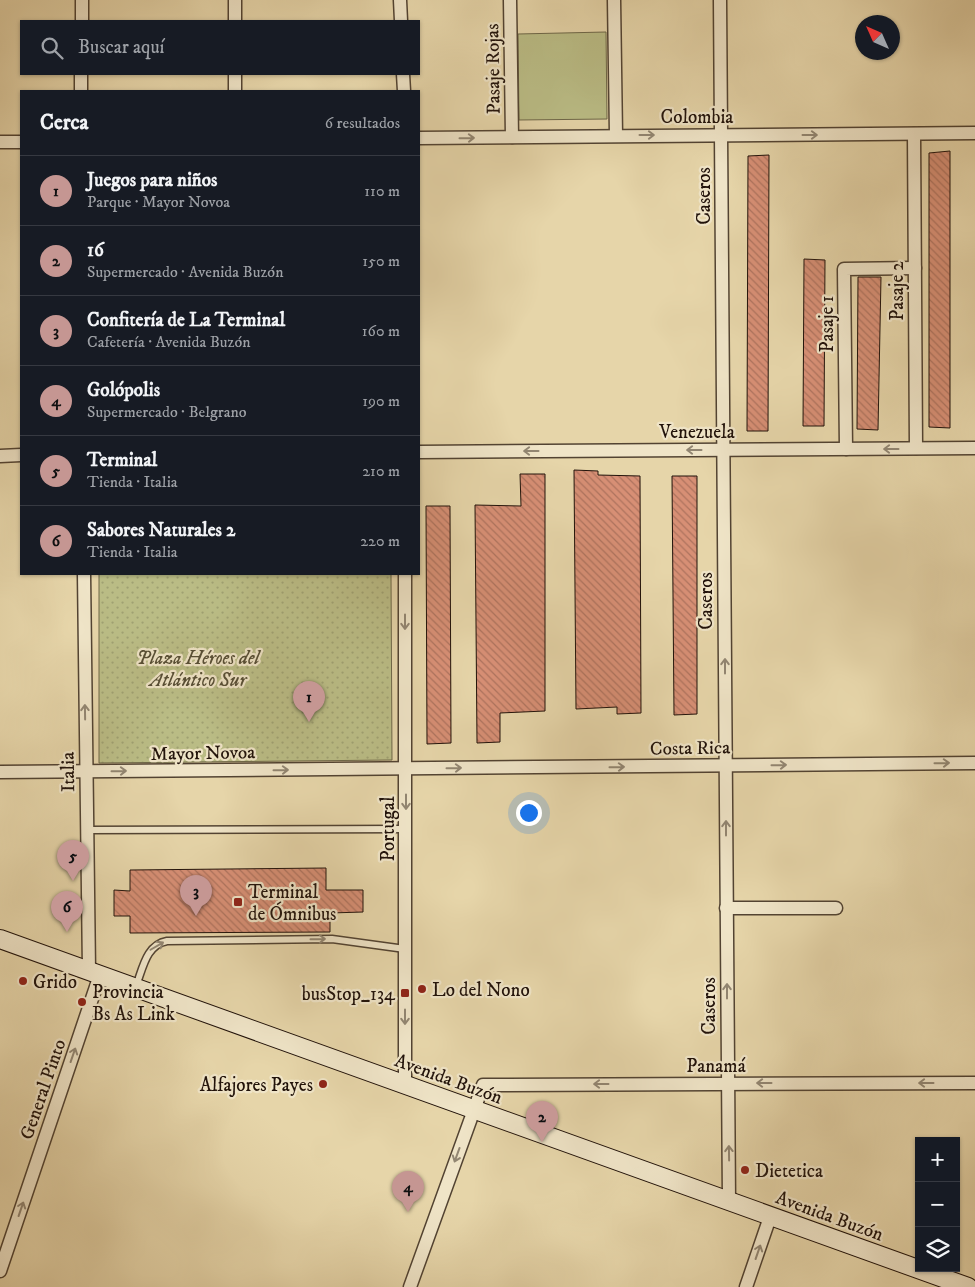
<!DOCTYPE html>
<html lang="es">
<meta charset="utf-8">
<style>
:root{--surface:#171b24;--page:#20242c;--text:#f1f3f6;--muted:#9ea1a6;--line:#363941;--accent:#c59692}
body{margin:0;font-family:"IM FELL DW Pica",serif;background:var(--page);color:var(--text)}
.controls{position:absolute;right:15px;bottom:15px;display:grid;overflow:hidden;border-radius:0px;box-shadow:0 1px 4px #0004}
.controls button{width:45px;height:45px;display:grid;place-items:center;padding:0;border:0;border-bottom:1px solid var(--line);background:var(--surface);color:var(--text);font:25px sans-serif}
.compass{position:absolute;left:855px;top:15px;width:45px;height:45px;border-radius:50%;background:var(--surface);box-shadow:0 1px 4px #0004;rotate:315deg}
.you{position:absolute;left:528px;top:812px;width:18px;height:18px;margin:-12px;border:4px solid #fff;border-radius:50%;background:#1a73e8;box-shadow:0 0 0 8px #1a73e833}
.badge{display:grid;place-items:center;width:32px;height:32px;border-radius:50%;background:var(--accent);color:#111;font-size:16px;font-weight:700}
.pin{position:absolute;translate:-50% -41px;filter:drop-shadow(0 1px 2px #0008)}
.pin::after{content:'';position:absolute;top:26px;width:18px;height:15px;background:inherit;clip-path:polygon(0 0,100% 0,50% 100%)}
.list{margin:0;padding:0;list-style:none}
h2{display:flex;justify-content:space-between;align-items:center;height:65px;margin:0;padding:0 20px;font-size:21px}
h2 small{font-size:16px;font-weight:400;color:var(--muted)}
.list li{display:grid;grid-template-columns:32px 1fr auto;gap:15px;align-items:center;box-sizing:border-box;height:70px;padding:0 20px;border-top:1px solid var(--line)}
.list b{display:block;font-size:19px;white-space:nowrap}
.list p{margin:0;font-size:16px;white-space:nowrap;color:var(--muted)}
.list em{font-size:16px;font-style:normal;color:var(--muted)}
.icon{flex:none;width:28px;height:28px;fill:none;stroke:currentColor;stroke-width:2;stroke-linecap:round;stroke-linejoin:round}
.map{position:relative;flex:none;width:975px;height:1287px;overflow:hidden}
.search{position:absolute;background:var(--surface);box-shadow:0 1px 4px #0004;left:20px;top:20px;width:400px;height:55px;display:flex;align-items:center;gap:12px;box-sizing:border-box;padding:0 18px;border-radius:0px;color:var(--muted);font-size:19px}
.panel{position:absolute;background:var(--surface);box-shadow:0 1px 4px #0004;left:20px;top:90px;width:400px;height:485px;border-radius:0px}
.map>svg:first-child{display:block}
.green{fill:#babc85;stroke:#6e6748}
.park{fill:url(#park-dots);stroke:#6e6748}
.building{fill:url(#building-back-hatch);stroke:#21120a}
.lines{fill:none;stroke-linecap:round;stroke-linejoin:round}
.lane-casing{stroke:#524332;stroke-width:9}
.street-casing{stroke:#524332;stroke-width:15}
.secondary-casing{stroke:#21120a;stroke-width:20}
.lane{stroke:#efe4c7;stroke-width:6}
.street{stroke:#efe4c7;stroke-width:12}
.secondary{stroke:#efe4c7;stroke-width:18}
.oneway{stroke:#928672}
.poi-dot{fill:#8f2418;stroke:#efe4c7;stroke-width:2}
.labels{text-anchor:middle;stroke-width:4.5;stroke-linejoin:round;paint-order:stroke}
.street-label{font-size:19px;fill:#21120a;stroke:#efe4c7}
.park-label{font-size:19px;font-style:italic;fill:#574e35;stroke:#efe4c7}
.poi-label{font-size:19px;fill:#21120a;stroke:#efe4c7;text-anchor:start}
</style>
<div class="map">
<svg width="975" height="1287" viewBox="0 0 975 1287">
<defs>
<pattern id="park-dots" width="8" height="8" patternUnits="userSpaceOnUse" patternTransform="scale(1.25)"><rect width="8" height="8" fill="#babc85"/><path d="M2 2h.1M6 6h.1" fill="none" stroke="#a0a172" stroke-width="1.8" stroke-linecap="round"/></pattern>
<pattern id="building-back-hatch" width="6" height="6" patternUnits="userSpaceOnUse" patternTransform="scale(1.25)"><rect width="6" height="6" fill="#d78f75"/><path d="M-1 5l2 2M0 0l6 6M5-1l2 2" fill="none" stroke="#ae735e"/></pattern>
</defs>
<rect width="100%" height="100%" fill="#e6d5a9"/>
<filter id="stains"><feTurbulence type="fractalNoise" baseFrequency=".004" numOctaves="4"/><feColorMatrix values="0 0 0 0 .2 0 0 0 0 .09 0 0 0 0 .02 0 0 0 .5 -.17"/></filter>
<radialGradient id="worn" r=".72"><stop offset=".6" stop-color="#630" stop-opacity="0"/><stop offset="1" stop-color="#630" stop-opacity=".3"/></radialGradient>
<polygon class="green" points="606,32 607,119 519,120 518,34"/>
<polygon class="park" points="99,574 391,574 392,760 99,763"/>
<g class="building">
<polygon points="950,151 950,428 929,427 929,153"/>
<polygon points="769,155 768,431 747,431 748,156"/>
<polygon points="804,259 825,260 824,426 803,426"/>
<polygon points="858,277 881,277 878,430 857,429"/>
<polygon points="574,470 598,471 598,475 640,476 641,713 617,714 617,707 576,709"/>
<polygon points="520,474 545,474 545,711 500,713 500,742 477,743 475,505 521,506"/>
<polygon points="672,476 697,476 697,714 674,715"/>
<polygon points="426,506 450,506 451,743 427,744"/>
<polygon points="326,868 326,890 363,890 363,912 330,913 330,932 130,933 130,916 114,916 114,890 130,891 130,870"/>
</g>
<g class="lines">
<defs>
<g id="lane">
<polyline points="87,830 406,829"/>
<path d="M136,986C143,968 146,945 167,941L332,939L405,949"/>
</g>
<g id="street">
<polyline points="235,0 235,21"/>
<polyline points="400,0 401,21"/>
<polyline points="510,0 512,137"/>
<polyline points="614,0 616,135"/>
<polyline points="720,0 729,1202"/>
<polyline points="82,21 82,0"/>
<polyline points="235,74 235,91"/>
<polyline points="403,74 404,91"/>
<polyline points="81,91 81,74"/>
<polyline points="914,134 916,448"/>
<polyline points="419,138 975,133"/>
<polyline points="0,142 21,142"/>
<polyline points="846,449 844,269 915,268"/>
<polyline points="419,452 975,448"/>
<polyline points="0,456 21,455"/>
<polyline points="84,574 89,971"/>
<polyline points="0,772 975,763"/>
<polyline points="726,908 836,908"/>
<polyline points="405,1085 405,574"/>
<polyline points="0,1271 100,975"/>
<polyline points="410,1287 483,1085 975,1083"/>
<polyline points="746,1287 770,1217"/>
</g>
<polyline id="secondary" points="0,939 968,1287"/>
</defs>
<use href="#lane" class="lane-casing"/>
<use href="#street" class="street-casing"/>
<use href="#secondary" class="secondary-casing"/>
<use href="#lane" class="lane"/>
<use href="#street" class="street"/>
<use href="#secondary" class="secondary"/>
</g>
<defs><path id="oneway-shaft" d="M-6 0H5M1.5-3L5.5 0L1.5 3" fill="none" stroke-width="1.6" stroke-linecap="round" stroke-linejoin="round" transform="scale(1.25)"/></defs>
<g class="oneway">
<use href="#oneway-shaft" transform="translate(647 135)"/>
<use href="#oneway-shaft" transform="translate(810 135)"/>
<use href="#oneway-shaft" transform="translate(467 138) rotate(-1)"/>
<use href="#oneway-shaft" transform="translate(891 449) rotate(180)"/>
<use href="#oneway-shaft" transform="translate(694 450) rotate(180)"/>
<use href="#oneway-shaft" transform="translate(531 451) rotate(180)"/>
<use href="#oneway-shaft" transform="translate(405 622) rotate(90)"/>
<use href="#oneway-shaft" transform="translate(725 666) rotate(-90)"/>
<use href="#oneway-shaft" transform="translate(85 712) rotate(-91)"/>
<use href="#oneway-shaft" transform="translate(942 763) rotate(-1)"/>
<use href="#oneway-shaft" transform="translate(779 765) rotate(-1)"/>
<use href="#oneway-shaft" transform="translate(617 767) rotate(-1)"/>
<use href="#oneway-shaft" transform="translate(454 768) rotate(-1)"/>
<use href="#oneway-shaft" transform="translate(281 770) rotate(-1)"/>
<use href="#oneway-shaft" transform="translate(119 771) rotate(-1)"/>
<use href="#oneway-shaft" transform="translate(406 802) rotate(90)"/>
<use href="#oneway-shaft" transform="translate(726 828) rotate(-90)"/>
<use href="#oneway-shaft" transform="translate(318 939) rotate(-1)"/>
<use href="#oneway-shaft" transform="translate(157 946) rotate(-30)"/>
<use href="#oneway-shaft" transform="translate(727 991) rotate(-90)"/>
<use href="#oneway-shaft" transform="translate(405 1017) rotate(90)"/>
<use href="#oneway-shaft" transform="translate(73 1055) rotate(-71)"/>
<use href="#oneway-shaft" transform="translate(764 1083) rotate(180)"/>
<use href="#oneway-shaft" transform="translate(926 1083) rotate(180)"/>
<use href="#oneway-shaft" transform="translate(601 1084) rotate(180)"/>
<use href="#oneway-shaft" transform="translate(729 1153) rotate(-91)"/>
<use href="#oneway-shaft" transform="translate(457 1155) rotate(110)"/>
<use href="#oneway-shaft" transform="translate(21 1209) rotate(-71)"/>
<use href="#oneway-shaft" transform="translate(758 1252) rotate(-71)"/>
</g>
<g class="poi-dot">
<rect x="233" y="897" width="10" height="10" rx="2.5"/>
<circle cx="23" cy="981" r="5"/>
<circle cx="422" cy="989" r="5"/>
<rect x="400" y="988" width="10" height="10" rx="2.5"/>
<circle cx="82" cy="1002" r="5"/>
<circle cx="323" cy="1084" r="5"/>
<circle cx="745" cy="1170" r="5"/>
</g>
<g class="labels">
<g class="street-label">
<text transform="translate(492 69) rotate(-91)" y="7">Pasaje Rojas</text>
<text x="697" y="123">Colombia</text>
<text transform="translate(703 196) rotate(-90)" y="7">Caseros</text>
<text transform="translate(896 291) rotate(-90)" y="7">Pasaje 2</text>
<text transform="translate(826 324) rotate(-90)" y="7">Pasaje 1</text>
<text x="697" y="438">Venezuela</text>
<text transform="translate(705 601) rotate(-90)" y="7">Caseros</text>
<text transform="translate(690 747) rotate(-1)" y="7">Costa Rica</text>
<text transform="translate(203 752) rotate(-1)" y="7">Mayor Novoa</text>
<text transform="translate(67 772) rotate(-91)" y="7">Italia</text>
<text transform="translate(387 829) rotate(-90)" y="7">Portugal</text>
<text transform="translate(708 1006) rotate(-90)" y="7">Caseros</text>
<text x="716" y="1072">Panamá</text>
<text transform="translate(449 1078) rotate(20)" y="7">Avenida Buzón</text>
<text transform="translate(42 1089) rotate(-71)" y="7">General Pinto</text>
<text transform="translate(830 1215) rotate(20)" y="7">Avenida Buzón</text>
</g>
<g class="park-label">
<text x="198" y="664">Plaza Héroes del<tspan x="198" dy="22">Atlántico Sur</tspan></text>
</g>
<g class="poi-label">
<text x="248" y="898">Terminal<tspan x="248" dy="22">de Ómnibus</tspan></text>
<text x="33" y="988">Grido</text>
<text x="432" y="996">Lo del Nono</text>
<text x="92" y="998">Provincia<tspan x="92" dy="22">Bs As Link</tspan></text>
<text x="395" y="1000" text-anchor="end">busStop_134</text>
<text x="313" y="1091" text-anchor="end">Alfajores Payes</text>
<text x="755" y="1177">Dietetica</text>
</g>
</g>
<rect width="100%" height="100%" filter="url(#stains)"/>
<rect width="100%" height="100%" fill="url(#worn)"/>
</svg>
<div class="controls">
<button>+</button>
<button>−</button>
<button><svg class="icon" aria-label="layers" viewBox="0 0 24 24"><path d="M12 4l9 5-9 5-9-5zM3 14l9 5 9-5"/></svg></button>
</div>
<svg class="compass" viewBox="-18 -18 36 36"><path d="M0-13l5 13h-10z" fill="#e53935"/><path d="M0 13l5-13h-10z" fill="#9ea1a6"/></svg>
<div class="you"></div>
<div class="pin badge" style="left:309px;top:722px">1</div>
<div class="pin badge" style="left:542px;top:1142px">2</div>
<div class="pin badge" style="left:196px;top:916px">3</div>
<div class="pin badge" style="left:408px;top:1212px">4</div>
<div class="pin badge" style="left:73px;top:881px">5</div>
<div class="pin badge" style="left:67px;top:932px">6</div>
<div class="search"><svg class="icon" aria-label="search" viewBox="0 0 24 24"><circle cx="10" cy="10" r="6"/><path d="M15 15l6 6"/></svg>Buscar aquí</div>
<section class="panel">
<h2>Cerca<small>6 resultados</small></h2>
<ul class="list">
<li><span class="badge">1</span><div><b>Juegos para niños</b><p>Parque · Mayor Novoa</p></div><em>110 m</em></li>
<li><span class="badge">2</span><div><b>16</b><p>Supermercado · Avenida Buzón</p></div><em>150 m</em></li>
<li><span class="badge">3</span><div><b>Confitería de La Terminal</b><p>Cafetería · Avenida Buzón</p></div><em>160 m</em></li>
<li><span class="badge">4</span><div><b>Golópolis</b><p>Supermercado · Belgrano</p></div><em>190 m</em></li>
<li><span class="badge">5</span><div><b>Terminal</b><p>Tienda · Italia</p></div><em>210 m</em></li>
<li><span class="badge">6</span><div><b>Sabores Naturales 2</b><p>Tienda · Italia</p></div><em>220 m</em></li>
</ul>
</section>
</div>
